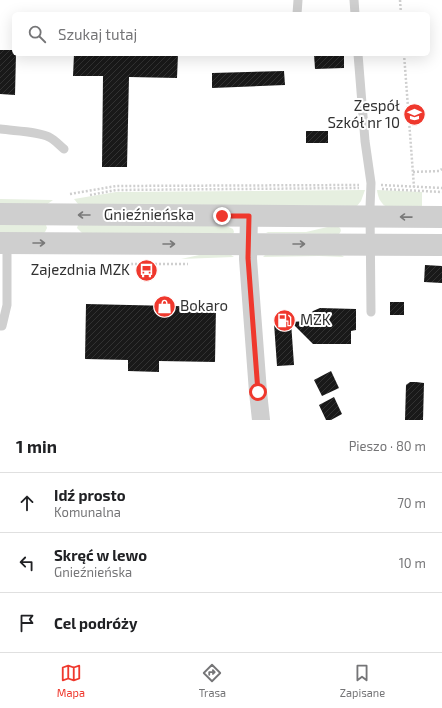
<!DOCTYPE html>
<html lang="pl">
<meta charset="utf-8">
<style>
:root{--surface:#fff;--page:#f6f6f6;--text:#202124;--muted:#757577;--line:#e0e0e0;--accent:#ef382d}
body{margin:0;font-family:"Exo 2",sans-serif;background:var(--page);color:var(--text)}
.stop{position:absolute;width:12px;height:12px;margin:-9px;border:3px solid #ef382d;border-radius:50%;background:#fff}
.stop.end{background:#ef382d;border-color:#fff;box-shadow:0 1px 4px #0008}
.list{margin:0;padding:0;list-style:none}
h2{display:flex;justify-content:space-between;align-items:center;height:52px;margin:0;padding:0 16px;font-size:17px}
h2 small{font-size:13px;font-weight:400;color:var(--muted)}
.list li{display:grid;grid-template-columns:26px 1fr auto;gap:12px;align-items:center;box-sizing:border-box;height:60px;padding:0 16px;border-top:1px solid var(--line)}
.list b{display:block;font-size:15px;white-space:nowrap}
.list p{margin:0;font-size:13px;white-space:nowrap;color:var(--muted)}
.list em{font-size:13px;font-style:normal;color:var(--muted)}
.icon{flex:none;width:22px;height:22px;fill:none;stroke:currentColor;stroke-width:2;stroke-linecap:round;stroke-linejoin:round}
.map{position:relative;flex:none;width:442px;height:420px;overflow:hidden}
.search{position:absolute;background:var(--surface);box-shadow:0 4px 16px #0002;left:12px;right:12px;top:12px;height:44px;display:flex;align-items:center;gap:10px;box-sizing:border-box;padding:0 14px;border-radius:6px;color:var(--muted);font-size:15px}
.sheet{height:232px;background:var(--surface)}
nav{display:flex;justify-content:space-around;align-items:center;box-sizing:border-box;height:56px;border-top:1px solid var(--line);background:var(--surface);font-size:11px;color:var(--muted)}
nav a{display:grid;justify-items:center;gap:2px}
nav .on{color:var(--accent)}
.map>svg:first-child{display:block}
.grass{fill:#e6efe0}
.building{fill:url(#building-hatch)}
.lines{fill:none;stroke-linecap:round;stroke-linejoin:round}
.path{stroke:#cfcfcf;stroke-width:2.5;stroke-dasharray:2 2;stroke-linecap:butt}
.service{stroke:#cfcfcf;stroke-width:9}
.minor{stroke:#cfcfcf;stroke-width:18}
.tertiary{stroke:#cfcfcf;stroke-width:22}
.oneway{stroke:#797979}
.route{stroke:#ef382d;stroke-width:5}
.labels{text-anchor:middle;stroke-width:4;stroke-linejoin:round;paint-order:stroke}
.poi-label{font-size:15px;fill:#323232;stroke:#fff;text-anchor:end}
.street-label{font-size:15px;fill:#323232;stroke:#fff}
</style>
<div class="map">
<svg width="442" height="420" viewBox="0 0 442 420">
<defs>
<pattern id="building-hatch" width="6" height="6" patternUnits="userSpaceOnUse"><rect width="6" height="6" fill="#191919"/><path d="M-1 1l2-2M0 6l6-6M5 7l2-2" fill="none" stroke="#323232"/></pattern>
</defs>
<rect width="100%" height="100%" fill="#fff"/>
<g class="grass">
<polygon points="365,190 361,201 357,206 78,204 74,199 116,192"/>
<path d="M377,190L422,192V209L385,206C380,202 378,197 377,190Z"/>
<polygon points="0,199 53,200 46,205 0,206"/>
<polygon points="0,223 46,225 47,228 45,232 42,234 0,234"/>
<polygon points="222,224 233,229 234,232 233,234 82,233 77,228 78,225"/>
<path d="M336,225C340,227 343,230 339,234L266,233L268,232H306Z"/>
<polygon points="213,252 231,255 234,257 181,259"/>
<polygon points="266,254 341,255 344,257 319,256 263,257"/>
</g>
<g class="building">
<polygon points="0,50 14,50 14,54 16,54 15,95 0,94"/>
<polygon points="74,54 178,54 177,78 129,77 127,167 102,167 103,76 73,76"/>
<polygon points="314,54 344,54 344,68 315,69"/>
<polygon points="284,71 285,85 212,88 212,73"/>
<rect x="306" y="131" width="22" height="12"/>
<polygon points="425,265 442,266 442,283 424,282"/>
<rect x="390" y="302" width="14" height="13"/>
<polygon points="86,304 216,307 215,362 159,361 159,372 128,371 128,360 85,359"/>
<polygon points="320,308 356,309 356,330 351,331 351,344 313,344 291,322 294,365 277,366 274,323 307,321 309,315 313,311"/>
<polygon points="331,371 339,388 322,396 314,380"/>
<polygon points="410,382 416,382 424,383 423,420 405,420 406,385"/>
<polygon points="334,397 342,414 331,420 326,420 319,405"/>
</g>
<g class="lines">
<g class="path">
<polyline points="400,0 401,14"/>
<polyline points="404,54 414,187"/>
<polyline points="413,172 439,171 442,169"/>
<polyline points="381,185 442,188"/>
<polyline points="382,189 442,192"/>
<polyline points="70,194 116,186 359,185"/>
<polyline points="90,195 116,190 359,188"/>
<polyline points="123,264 188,264"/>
</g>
<g class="service">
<polyline points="354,0 355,14"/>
<polyline points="297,14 298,0"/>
<polyline points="358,54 365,141 371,183 370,208 371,312"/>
<path d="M0,129C14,131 38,131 49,137C55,140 59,145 64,149"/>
<polyline points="0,326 2,326 7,305 7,243"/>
</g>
<polyline class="minor" points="249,216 248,259 258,392 261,420"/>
<g class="tertiary">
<polyline points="0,214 442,217"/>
<polyline points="0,243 442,245"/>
</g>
</g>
<defs><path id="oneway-shaft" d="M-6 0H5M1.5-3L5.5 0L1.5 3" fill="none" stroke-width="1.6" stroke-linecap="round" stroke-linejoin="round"/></defs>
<g class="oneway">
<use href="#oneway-shaft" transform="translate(84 215) rotate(-180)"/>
<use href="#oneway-shaft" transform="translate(406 217) rotate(-179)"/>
<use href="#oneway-shaft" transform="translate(39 243)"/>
<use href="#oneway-shaft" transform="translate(169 244)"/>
<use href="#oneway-shaft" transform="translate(299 244)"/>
</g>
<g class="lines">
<polyline class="route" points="222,216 249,216 248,258 258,392"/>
</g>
<defs>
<symbol id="school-disc" viewBox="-11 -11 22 22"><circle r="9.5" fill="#ef382d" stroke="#fff"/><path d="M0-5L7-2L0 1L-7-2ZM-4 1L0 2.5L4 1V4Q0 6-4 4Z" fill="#fff"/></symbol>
<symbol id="bus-disc" viewBox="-11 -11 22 22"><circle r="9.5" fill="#ef382d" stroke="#fff"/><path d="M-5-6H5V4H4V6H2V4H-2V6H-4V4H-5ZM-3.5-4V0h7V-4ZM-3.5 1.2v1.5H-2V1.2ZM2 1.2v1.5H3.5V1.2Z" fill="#fff"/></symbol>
<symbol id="shop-disc" viewBox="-11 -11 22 22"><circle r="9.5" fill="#ef382d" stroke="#fff"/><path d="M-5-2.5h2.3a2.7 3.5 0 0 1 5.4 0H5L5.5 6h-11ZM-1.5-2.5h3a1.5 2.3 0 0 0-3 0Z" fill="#fff"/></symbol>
<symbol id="fuel-disc" viewBox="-11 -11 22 22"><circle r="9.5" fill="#ef382d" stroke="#fff"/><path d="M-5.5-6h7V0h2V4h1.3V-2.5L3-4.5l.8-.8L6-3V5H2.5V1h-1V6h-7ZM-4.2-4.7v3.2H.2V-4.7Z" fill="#fff"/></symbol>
</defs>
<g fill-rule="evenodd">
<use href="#school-disc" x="402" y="102" width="25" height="25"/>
<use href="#bus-disc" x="134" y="258" width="25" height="25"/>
<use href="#shop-disc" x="152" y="294" width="25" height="25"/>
<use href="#fuel-disc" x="272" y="308" width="25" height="25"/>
</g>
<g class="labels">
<g class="poi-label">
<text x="400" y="111">Zespół<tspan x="400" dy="17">Szkół nr 10</tspan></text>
<text x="130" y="275">Zajezdnia MZK</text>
<text x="180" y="311" text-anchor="start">Bokaro</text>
<text x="300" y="325" text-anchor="start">MZK</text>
</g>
<g class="street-label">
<text x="149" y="220">Gnieźnieńska</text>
</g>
</g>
</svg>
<div class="stop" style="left:258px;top:392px"></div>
<div class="stop end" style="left:222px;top:216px"></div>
<div class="search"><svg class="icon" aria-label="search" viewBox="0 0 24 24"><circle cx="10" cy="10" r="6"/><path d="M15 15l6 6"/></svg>Szukaj tutaj</div>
</div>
<section class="sheet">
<h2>1 min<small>Pieszo · 80 m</small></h2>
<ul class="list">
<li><svg class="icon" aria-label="ahead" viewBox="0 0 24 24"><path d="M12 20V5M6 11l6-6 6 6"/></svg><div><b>Idź prosto</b><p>Komunalna</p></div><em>70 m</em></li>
<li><svg class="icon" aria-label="left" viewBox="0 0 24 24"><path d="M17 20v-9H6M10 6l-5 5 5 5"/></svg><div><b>Skręć w lewo</b><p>Gnieźnieńska</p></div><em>10 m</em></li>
<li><svg class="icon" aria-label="arrive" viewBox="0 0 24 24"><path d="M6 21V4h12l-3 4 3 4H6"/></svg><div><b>Cel podróży</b></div></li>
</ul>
</section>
<nav>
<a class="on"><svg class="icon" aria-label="map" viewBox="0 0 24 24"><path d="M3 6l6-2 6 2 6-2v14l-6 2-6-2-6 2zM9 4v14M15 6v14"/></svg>Mapa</a>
<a><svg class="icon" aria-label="directions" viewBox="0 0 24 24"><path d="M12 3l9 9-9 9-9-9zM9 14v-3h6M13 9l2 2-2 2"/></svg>Trasa</a>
<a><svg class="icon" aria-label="saved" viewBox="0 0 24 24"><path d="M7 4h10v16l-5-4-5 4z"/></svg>Zapisane</a>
</nav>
